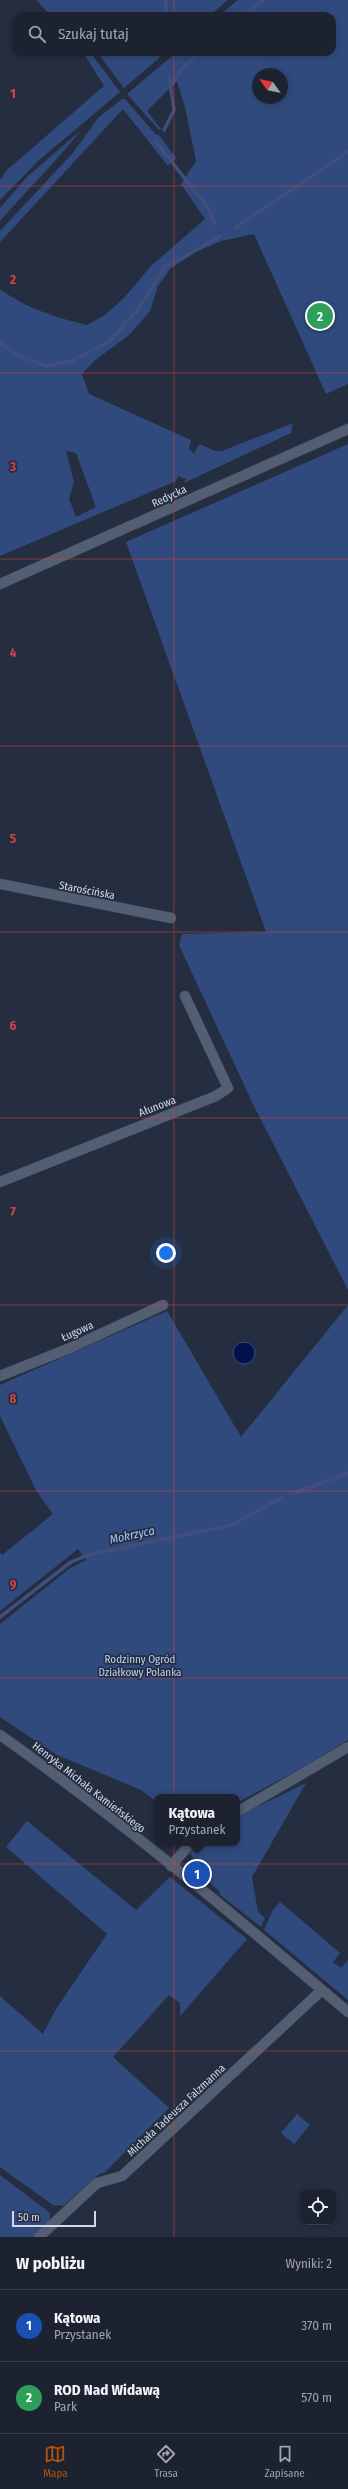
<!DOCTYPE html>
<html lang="pl">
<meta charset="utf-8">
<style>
:root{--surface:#1c2230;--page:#252a38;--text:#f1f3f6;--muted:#a0a4ab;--line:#3a3f4c;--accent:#b45309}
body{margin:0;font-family:"Fira Sans Condensed",sans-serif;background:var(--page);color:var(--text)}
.controls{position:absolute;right:12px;bottom:12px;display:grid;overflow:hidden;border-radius:8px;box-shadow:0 2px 6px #0003}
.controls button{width:36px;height:36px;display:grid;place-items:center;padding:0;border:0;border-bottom:1px solid var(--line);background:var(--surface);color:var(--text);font:20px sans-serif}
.compass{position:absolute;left:252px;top:68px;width:36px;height:36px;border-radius:50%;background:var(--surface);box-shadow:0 2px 6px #0003;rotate:303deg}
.scale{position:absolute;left:12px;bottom:10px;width:84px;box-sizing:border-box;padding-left:4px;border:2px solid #d2d9e5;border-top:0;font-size:11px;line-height:14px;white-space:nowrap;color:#d2d9e5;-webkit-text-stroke:3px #252e40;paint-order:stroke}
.you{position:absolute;left:166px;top:1253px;width:14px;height:14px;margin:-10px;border:3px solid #fff;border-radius:50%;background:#1a73e8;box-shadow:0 0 0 6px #1a73e833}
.badge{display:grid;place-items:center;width:26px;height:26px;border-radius:50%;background:var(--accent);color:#fff;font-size:13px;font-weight:700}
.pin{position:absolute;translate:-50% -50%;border:2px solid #fff;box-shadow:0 1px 4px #0006}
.popup{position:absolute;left:154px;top:1794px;width:86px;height:52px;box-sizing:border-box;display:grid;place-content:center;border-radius:8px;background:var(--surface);filter:drop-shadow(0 1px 3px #0005);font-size:13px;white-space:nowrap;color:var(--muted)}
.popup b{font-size:15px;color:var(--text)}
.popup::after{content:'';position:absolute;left:50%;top:100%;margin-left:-8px;border:8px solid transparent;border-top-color:var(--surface)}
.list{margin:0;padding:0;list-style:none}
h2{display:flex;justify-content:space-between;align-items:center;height:52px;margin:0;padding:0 16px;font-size:17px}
h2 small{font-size:13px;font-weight:400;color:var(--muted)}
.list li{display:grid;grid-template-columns:26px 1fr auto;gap:12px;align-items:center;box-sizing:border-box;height:72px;padding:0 16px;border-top:1px solid var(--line)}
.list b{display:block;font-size:15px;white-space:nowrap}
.list p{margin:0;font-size:13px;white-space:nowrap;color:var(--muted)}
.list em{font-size:13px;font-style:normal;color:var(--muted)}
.icon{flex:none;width:22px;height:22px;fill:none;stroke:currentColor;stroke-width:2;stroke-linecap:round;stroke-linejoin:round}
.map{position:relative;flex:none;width:348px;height:2237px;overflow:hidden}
.search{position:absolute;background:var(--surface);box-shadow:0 2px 6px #0003;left:12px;right:12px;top:12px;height:44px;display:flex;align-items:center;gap:10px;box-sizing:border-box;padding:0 14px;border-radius:12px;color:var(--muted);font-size:15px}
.sheet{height:196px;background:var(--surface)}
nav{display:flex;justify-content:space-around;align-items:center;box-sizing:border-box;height:56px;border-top:1px solid var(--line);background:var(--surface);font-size:11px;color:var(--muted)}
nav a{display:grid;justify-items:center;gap:2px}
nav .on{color:var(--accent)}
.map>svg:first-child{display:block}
.green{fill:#314a7e;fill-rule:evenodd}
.water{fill:#01124e;stroke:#404e7b}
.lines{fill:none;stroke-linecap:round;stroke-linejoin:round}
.stream{stroke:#404e7b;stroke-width:3.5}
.minor-casing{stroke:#414958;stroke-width:11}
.tertiary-casing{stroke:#414958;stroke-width:11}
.minor{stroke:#535e72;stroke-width:10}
.tertiary{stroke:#535e72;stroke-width:10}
.grid{fill:none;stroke:#d54344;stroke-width:1;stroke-opacity:0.55}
.labels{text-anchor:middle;stroke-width:3.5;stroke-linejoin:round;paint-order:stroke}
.street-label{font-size:11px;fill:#d2d9e5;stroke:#252e40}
.park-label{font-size:11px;fill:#bacef3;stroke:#252e40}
.water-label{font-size:12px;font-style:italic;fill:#aac7ff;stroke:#252e40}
.grid-label{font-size:13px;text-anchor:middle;font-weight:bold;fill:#d54344;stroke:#252e40;stroke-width:3.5;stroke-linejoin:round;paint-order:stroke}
</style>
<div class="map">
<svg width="348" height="2237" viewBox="0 0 348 2237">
<rect width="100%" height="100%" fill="#252e40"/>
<g class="green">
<polygon points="37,0 228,0 209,16 50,16"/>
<path d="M238,0H348V384L326,394L254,234L221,241L196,252L170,269L158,286L150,311L140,323L128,336L94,361L82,374L89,394L191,440L189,448L194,454L199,444L215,451H222L293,423L291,433L184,483L186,479L178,476L176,481L0,556V289C25,308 57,318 87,325L105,315L124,298L151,266L205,219L181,184L196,161L185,107L177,81L147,111L161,129L159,130L127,94L177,52H332V16H219ZM258,74H282V98H258ZM66,451L76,453L96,507L76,517L69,499L74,482Z"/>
<polygon points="83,52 90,52 120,92 39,160 0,200 0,180 7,170 104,86"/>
<polygon points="97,52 162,52 158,59 124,88"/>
<polygon points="122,99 125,99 156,135 158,134 176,158 168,166 123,109 0,242 0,231 72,154 99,117"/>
<path d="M81,130C56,162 27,190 0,221V208L27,177Z"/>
<polygon points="348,444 348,1290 253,1104 179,945 182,934 266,932 126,542"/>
<polygon points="348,1305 348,1740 300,1769 240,1801 237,1802 237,1797 157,1797 157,1802 141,1790 57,1755 0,1717 0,1624 69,1569 86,1560 78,1549 0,1611 0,1553 2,1555 53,1514 37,1492 0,1416 0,1385 167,1311 241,1437"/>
<polygon points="306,1783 252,1877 258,1912 265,1918 261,1927 219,1894 220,1892 209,1882 190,1853 202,1843 237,1843 237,1817"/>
<polygon points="27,1821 136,1910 170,1877 247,1939 180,2016 180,2003 169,1995 113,2057 169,2108 104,2173 99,2174 63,2206 53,2205 0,2167 0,1996 43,2034 56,2009 107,1934 6,1847"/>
<polygon points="280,1902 340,1953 333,1962 341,1968 348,1960 348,2000 264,1930 273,1910"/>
<polygon points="297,2114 310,2125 294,2144 281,2133"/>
<polygon points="0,2175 50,2213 50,2222 33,2237 0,2237"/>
</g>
<circle class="water" cx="244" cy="1353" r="11"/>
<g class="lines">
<g class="stream">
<polyline points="166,16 166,0"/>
<polyline points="244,16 263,0"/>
<polyline points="171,86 180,71 200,52"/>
<polyline points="164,130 174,110 169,77"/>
<polyline points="156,142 209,209 215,224"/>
<polyline points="235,228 348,152"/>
<polyline points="0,343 17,355 46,366 72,361 110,341 139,308 165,267 221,236"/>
<polyline points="291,1494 348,1473"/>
<polyline points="0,1617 71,1562 88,1555 232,1525 281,1498"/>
</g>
<defs>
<g id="minor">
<polyline points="0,884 171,918"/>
<polyline points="0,1182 216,1096 228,1088 185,996"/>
<polyline points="0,1376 70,1348 163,1305"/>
<polyline points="237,1812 348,1747"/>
<polyline points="171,1866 191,1843"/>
<polyline points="39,2237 97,2183 122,2176 322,1990"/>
</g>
<g id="tertiary">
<polyline points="0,584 348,429"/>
<path d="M0,1735C121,1820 235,1916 348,2012"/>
</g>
</defs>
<use href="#minor" class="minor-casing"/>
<use href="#tertiary" class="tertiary-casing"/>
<use href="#minor" class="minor"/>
<use href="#tertiary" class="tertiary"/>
</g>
<path class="grid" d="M174,0V16M174,52V2237M0,186H348M0,373H348M0,559H348M0,746H348M0,932H348M0,1118H348M0,1305H348M0,1491H348M0,1678H348M0,1864H348M0,2051H348"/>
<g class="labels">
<g class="street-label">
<text transform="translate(169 496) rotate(-25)" y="4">Redycka</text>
<text transform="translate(87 890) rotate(11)" y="4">Starościńska</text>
<text transform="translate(157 1106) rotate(-21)" y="4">Ałunowa</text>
<text transform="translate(77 1331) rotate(-24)" y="4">Ługowa</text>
<text transform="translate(89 1787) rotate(38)" y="4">Henryka Michała Kamieńskiego</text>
<text transform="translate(176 2110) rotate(-43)" y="4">Michała Tadeusza Falzmanna</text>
</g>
<g class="park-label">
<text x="140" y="1663">Rodzinny Ogród<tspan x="140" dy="13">Działkowy Polanka</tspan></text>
</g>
<g class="water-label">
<text transform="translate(132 1535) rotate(-12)" y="4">Mokrzyca</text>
</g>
</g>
<g class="grid-label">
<text x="13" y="98">1</text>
<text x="13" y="284">2</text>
<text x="13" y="471">3</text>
<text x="13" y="657">4</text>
<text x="13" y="843">5</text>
<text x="13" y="1030">6</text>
<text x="13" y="1216">7</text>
<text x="13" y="1403">8</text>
<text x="13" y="1589">9</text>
</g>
</svg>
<div class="controls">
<button><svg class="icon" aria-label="locate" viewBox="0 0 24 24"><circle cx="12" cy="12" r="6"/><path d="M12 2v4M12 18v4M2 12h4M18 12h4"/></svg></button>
</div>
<svg class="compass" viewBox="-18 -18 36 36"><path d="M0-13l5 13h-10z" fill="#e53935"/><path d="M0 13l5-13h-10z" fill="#a0a4ab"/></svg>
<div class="scale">50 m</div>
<div class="you"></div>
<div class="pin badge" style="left:197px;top:1874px;background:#1a4fb4">1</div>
<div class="popup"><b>Kątowa</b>Przystanek</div>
<div class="pin badge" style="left:320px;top:316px;background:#2e9e5b">2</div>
<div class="search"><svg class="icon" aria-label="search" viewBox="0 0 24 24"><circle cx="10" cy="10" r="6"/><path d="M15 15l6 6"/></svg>Szukaj tutaj</div>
</div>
<section class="sheet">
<h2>W pobliżu<small>Wyniki: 2</small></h2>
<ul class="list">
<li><span class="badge" style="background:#1a4fb4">1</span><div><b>Kątowa</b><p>Przystanek</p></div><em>370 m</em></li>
<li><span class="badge" style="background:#2e9e5b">2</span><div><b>ROD Nad Widawą</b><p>Park</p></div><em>570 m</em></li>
</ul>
</section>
<nav>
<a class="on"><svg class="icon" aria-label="map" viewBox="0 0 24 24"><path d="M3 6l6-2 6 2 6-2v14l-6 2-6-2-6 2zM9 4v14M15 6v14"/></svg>Mapa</a>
<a><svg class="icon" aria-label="directions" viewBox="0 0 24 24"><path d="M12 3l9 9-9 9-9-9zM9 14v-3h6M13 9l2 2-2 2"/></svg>Trasa</a>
<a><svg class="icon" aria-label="saved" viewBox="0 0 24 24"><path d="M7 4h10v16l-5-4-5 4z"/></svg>Zapisane</a>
</nav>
